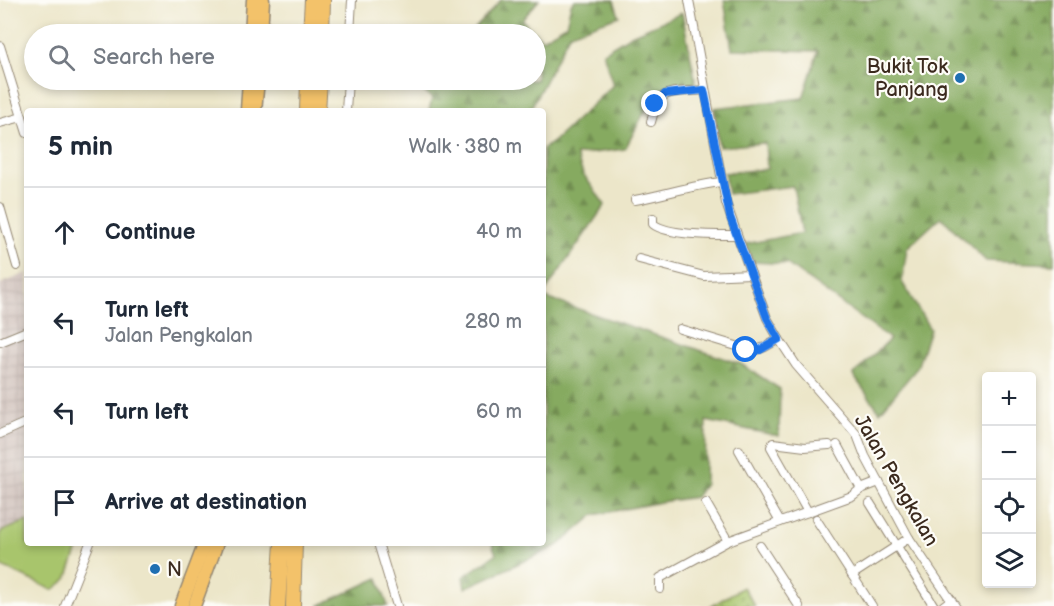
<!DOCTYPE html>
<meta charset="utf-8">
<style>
:root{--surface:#fff;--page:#f2f2f3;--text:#1f2937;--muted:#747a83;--line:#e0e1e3}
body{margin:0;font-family:"Balsamiq Sans",sans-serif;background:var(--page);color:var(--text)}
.controls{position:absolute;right:18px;bottom:18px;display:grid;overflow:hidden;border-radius:6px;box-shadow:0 3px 9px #0003}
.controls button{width:54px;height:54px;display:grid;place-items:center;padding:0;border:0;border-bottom:2px solid var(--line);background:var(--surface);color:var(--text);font:30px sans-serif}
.stop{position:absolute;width:18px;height:18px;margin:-14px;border:4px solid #1a73e8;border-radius:50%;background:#fff}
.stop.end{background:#1a73e8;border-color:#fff;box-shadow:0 2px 6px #0008}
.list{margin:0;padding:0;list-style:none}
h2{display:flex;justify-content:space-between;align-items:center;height:78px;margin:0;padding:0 24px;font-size:26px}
h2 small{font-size:20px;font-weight:400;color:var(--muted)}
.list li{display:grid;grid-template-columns:39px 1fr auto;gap:18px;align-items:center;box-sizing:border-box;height:90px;padding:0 24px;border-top:2px solid var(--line)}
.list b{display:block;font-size:22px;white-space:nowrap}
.list p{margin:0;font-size:20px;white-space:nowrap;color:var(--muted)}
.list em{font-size:20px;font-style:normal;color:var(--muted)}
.icon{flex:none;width:33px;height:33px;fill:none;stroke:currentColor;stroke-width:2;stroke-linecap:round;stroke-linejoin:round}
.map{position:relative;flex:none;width:1054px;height:606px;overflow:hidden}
.search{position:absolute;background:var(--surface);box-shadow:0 3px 9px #0003;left:24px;top:24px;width:522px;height:66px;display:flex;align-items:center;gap:15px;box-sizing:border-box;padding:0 21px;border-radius:33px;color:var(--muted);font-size:22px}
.panel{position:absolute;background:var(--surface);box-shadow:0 3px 9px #0003;left:24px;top:108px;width:522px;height:438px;border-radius:6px}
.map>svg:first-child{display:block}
.industrial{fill:url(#industrial-grid)}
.grass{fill:url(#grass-dots);stroke:#727845;stroke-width:1.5}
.forest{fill:url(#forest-firs);stroke:#606a3f;stroke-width:1.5}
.pitch{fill:#a8c56c;stroke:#727845;stroke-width:1.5}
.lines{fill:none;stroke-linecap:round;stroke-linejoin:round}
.minor-casing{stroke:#948874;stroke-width:10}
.primary-casing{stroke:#948874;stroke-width:15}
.motorway-casing{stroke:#948874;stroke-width:16}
.minor{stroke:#fff;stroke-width:8}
.primary{stroke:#f3c26a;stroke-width:12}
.motorway{stroke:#f3c26a;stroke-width:14}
.route{stroke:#1a73e8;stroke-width:8}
.poi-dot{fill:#1f6fb2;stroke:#fdfcf7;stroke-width:2}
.labels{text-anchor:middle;stroke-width:4.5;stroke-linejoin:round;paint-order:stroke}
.poi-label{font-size:20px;fill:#3b2a1e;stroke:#fdfcf7;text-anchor:end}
.street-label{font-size:20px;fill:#3b2a1e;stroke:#fdfcf7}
</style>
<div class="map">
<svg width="1054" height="606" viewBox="0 0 1054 606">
<defs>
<pattern id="industrial-grid" width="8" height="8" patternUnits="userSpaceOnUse" patternTransform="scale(1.5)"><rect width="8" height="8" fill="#cfc0ba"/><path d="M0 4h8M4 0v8" fill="none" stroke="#b3a59f"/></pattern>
<pattern id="grass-dots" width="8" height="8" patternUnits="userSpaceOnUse" patternTransform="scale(1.5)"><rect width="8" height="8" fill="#a8c56c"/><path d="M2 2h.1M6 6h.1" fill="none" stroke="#8aa058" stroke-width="1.8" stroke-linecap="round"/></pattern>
<pattern id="forest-firs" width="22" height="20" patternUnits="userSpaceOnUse" patternTransform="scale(1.5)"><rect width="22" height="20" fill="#86aa60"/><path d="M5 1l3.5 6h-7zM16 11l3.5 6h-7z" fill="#6f8b4f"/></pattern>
</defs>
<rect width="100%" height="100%" fill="#fdfcf7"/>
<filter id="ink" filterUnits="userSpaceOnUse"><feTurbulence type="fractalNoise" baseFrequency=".0167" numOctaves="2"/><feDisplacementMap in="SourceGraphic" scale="12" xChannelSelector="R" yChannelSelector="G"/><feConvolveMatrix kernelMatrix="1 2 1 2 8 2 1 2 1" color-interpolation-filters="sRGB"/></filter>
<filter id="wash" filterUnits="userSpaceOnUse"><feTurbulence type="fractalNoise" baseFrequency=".008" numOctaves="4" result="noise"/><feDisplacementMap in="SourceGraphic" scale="24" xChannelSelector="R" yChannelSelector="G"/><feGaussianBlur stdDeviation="1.35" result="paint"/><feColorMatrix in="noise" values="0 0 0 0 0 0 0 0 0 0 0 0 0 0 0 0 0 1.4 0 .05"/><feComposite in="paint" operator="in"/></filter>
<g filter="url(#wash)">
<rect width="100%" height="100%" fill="#ece6c9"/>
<polygon class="industrial" points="27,273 27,521 0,532 0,284"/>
<polygon class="grass" points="743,587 755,606 711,606"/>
<g class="forest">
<polygon points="501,0 539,0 522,20 542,39 566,25 571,4 575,0 614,0 619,16 570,33 532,106 527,111 429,111 432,98 408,80 536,80 536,34 470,34"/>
<polygon points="724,0 1054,0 1054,264 986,261 941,217 907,248 902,282 930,329 917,368 880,412 853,375 890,339 787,264 753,262 745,244 802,233 793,186 728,194 724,173 767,169 765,143 719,147 714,108 803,98 818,51 732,49"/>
<polygon points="682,13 696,83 661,89 651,100 625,149 576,155 583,174 605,205 543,295 543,149 554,141 613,85 603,52 631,35"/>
<polygon points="543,297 741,364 780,389 779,436 706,421 705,484 696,497 661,502 594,515 559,545 465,588 463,577 496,554 492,543 543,543 543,486 545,485 543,478"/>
<polygon points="378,578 388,606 318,606"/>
</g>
<polygon class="pitch" points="27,521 27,543 80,543 67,579 53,590 0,566 0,532"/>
</g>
<g filter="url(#ink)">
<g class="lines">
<defs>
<g id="minor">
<polyline points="689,0 726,203 751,274 767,318 779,339 796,365 857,435 865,456 909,538 955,606"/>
<polyline points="350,34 352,0"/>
<polyline points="0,46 27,133"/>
<polyline points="346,111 348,80"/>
<path d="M651,122C660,84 672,94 704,90"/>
<polyline points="0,123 22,117"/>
<path d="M635,200C664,195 692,185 722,182"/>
<polyline points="0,207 17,266"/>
<path d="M653,218V224C669,236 716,235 736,235"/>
<polyline points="639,259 704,276 751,274"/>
<polyline points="680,329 753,351 765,347 779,339"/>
<polyline points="0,342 27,331"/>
<polyline points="0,434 27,422"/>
<polyline points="837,445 861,489"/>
<polyline points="739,450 780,522"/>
<polyline points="706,503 728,541"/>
<polyline points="870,503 934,606"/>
<polyline points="808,512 771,447 773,443 805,447 829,445"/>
<polyline points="816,519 872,606"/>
<polyline points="378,543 397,606"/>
<polyline points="760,546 799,606"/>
<polyline points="852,575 909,538"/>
<polyline points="660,589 660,578 728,541 852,496 861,489 879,482"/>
<polyline points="65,606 90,543"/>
<polyline points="943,606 951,600"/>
</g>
<g id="primary">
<polyline points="251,34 253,0"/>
<polyline points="261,34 263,0"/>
<polyline points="247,110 249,80"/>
<polyline points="255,111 258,80"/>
<polyline points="181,606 205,543"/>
<polyline points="194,606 217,543"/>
</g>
<g id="motorway">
<polyline points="310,34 312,0"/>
<polyline points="322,34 323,0"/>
<polyline points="307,111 308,80"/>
<polyline points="318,111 320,80"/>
<polyline points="278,606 282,543"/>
<polyline points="293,606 295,543"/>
</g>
</defs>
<use href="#minor" class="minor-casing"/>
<use href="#primary" class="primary-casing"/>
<use href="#motorway" class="motorway-casing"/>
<use href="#minor" class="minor"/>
<use href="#primary" class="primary"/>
<use href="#motorway" class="motorway"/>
</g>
</g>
<g class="lines" filter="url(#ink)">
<polyline class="route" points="655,104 665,94 704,90 730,217 767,318 779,339 760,350 746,350"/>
</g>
<g class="poi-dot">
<circle cx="960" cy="78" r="6"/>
<circle cx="155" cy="569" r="6"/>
</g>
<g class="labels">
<g class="poi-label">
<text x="948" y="73">Bukit Tok<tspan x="948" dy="23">Panjang</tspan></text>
<text x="167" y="576" text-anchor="start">N</text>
</g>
<g class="street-label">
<text transform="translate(897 480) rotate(60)" y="7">Jalan Pengkalan</text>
</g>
</g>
</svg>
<div class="controls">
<button>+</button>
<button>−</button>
<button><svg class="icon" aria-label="locate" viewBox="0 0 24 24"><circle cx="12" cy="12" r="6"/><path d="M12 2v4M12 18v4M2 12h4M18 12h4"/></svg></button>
<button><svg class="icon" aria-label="layers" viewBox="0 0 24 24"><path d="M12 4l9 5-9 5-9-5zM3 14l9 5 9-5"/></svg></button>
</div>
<div class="stop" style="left:746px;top:350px"></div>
<div class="stop end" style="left:655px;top:104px"></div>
<div class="search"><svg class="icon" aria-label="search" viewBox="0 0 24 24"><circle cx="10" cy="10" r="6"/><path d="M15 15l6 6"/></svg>Search here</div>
<section class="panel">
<h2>5 min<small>Walk · 380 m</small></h2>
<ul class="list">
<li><svg class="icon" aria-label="ahead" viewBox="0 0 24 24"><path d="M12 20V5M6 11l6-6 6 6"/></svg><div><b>Continue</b></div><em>40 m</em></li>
<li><svg class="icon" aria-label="left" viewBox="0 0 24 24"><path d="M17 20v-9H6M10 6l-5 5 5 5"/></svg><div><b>Turn left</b><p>Jalan Pengkalan</p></div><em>280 m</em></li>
<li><svg class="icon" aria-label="left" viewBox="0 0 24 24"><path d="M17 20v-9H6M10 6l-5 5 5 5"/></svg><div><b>Turn left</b></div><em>60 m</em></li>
<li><svg class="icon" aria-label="arrive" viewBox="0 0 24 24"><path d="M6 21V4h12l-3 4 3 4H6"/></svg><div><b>Arrive at destination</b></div></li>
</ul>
</section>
</div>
